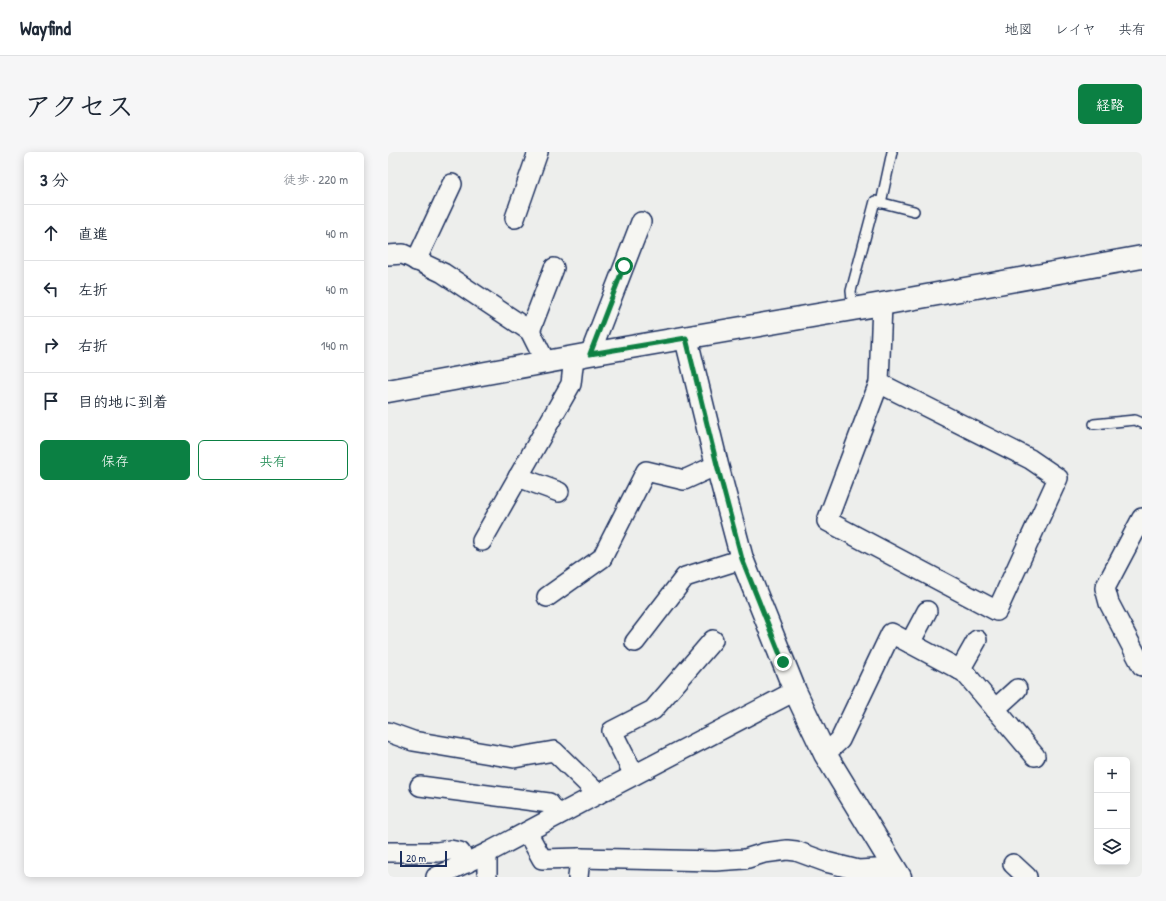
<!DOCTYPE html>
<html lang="ja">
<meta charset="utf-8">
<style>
:root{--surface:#fff;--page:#f6f6f7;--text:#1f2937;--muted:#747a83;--line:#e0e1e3;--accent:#0b8043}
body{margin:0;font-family:"Patrick Hand","Klee One",sans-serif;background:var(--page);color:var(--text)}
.controls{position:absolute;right:12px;bottom:12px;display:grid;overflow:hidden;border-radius:6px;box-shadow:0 2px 10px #0003}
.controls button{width:36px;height:36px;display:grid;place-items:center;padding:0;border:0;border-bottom:1px solid var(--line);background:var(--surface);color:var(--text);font:20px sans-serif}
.scale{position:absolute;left:12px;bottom:10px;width:47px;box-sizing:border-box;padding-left:4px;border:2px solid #1b2f5e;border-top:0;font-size:11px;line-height:14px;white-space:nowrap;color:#1b2f5e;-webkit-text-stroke:3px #f6f6f2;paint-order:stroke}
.stop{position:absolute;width:12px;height:12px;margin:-9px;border:3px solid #0b8043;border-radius:50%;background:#fff}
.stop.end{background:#0b8043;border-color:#fff;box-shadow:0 1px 4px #0008}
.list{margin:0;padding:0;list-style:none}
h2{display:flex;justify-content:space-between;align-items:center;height:52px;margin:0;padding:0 16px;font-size:17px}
h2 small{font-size:13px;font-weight:400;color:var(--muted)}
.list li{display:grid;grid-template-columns:26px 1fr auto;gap:12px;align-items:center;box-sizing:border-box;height:56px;padding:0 16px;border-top:1px solid var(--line)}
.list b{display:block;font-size:15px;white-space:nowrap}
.list em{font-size:13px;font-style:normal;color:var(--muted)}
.actions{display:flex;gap:8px;padding:12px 16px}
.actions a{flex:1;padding:9px 0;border:1px solid var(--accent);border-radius:6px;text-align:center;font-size:14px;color:var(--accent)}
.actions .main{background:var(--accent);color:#fff}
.icon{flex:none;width:22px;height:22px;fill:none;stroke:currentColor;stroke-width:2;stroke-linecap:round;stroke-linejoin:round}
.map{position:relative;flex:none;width:754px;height:725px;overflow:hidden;border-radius:6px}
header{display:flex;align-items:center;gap:24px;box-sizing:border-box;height:56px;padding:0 20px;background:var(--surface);border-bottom:1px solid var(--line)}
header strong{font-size:19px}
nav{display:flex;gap:22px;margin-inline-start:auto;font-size:14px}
.intro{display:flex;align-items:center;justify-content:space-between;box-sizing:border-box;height:96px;padding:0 24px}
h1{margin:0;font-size:28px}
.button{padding:10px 18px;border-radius:6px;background:var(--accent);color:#fff;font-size:14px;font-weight:700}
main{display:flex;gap:24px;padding:0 24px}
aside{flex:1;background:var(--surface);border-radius:6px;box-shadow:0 2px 10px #0003}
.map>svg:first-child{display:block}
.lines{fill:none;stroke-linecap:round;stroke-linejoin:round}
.lane-casing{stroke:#1b2f5e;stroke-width:12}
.street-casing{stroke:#1b2f5e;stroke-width:22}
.secondary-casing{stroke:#1b2f5e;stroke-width:25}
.lane{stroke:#f6f6f2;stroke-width:9}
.street{stroke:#f6f6f2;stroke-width:19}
.secondary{stroke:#f6f6f2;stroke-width:22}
.route{stroke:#0b8043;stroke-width:5}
</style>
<header>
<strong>Wayfind</strong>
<nav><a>地図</a><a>レイヤ</a><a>共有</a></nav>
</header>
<div class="intro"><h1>アクセス</h1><a class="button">経路</a></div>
<main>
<aside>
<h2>3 分<small>徒歩 · 220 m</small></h2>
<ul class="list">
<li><svg class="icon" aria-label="ahead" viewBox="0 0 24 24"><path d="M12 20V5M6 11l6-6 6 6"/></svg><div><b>直進</b></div><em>40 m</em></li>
<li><svg class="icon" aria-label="left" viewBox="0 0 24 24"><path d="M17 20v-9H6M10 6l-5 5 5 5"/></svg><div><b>左折</b></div><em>40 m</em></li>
<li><svg class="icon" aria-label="right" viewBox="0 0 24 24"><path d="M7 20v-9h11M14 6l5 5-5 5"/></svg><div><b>右折</b></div><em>140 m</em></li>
<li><svg class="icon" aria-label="arrive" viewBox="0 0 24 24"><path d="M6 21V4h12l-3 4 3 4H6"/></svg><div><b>目的地に到着</b></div></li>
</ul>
<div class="actions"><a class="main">保存</a><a>共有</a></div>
</aside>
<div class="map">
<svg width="754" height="725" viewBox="0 0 754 725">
<rect width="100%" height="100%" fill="#edeeec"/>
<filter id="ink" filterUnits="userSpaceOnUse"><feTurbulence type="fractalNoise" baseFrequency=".025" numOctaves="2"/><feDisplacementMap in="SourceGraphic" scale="8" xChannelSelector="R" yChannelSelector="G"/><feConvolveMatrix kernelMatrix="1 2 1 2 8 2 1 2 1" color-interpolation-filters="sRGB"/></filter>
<g filter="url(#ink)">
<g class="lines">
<defs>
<g id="lane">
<polyline points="493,51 504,0"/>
<polyline points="465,157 463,139 487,49 526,59"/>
<polyline points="706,272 747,268 754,271"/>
</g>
<g id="street">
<polyline points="127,66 150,0"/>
<polyline points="0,103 15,102 55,121 142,179 158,211"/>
<polyline points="28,109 64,32"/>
<polyline points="142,179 166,116"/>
<polyline points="202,202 253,70"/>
<polyline points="491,231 642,307 670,326 609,459 439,369 491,231 494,152"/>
<polyline points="130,325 171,340"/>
<polyline points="754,366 717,436 721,451 754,514"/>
<polyline points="94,389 183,232 186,205"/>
<polyline points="159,445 214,406 258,319 296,328 329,313"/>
<polyline points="247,490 297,425 354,407"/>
<polyline points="522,491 539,459"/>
<polyline points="572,518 589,488"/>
<polyline points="607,557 629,537"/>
<polyline points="0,580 25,589 126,606 166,599 210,642"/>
<polyline points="437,602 452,588 503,481 576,520 647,604"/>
<polyline points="246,623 224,579 265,558 325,488"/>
<polyline points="32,634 161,651 170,663"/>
<polyline points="139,680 154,707 192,706 327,709 357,707 376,701 399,698 408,699 438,710 470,718 506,716"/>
<polyline points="0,700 49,700 62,698 72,700 79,711"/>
<polyline points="99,701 99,725"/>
<polyline points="625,712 639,725"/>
<polyline points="48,725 99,701 210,642 407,539"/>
<polyline points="190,725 192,706"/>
</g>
<g id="secondary">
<polyline points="298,186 329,313 354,407 407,539 437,602 512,725"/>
<polyline points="0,239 202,202 494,152 754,105"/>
</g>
</defs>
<use href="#lane" class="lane-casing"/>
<use href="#street" class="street-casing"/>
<use href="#secondary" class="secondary-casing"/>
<use href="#lane" class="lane"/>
<use href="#street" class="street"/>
<use href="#secondary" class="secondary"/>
</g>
</g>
<g class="lines" filter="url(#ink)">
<polyline class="route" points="236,114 202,202 298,186 329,313 354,407 395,510"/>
</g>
</svg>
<div class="controls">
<button>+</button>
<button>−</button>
<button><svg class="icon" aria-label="layers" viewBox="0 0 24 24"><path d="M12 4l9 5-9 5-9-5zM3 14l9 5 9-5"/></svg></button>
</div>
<div class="scale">20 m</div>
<div class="stop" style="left:236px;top:114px"></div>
<div class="stop end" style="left:395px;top:510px"></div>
</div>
</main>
